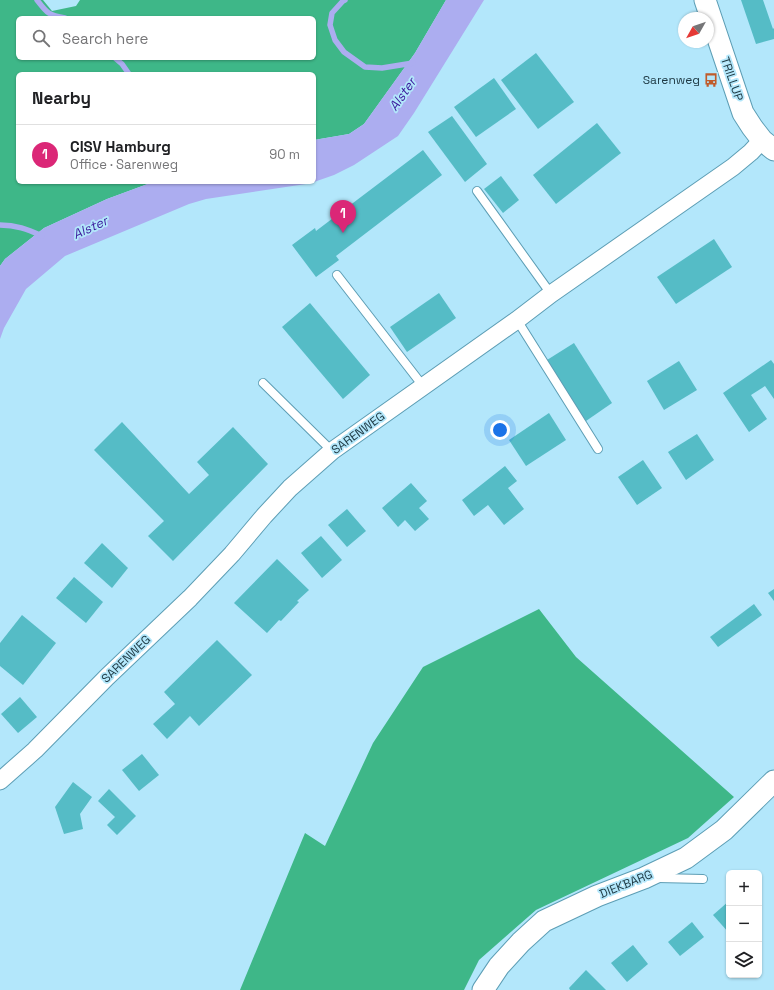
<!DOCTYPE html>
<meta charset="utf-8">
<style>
:root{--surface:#fff;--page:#f6f6f6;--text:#202124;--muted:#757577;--line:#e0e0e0;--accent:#db2777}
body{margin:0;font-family:"Space Grotesk",sans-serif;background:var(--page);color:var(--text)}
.controls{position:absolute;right:12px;bottom:12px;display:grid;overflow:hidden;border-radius:6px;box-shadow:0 1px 3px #0004}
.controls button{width:36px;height:36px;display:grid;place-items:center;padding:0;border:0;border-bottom:1px solid var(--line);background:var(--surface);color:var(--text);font:20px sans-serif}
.compass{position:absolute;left:678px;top:12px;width:36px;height:36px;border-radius:50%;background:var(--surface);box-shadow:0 1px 3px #0004;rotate:230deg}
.you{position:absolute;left:500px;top:430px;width:14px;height:14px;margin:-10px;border:3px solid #fff;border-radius:50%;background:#1a73e8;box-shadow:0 0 0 6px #1a73e833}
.badge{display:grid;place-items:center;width:26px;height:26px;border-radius:50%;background:var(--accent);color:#fff;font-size:13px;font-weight:700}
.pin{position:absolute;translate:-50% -33px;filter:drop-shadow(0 1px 2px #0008)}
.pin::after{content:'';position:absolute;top:21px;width:14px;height:12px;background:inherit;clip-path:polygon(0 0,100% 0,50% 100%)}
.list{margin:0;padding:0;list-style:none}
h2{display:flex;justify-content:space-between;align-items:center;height:52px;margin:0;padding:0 16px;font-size:17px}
h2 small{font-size:13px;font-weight:400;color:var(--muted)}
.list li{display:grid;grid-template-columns:26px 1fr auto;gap:12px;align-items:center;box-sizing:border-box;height:60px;padding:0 16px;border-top:1px solid var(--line)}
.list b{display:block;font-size:15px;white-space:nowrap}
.list p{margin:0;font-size:13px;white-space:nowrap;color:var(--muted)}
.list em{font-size:13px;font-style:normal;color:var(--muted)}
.icon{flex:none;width:22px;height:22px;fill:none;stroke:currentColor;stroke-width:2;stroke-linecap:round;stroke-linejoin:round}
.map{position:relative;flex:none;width:774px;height:990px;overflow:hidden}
.search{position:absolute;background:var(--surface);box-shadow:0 1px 3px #0004;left:16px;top:16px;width:300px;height:44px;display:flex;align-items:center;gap:10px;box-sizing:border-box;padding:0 14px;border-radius:6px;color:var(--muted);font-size:15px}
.panel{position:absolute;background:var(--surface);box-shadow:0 1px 3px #0004;left:16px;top:72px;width:300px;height:112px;border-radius:6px}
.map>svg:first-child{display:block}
.forest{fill:#3eb788;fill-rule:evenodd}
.water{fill:#acadf0}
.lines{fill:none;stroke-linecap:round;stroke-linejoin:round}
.stream{stroke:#acadf0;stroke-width:5.5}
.building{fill:#55bcc6}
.service-casing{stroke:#5d9eb5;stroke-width:10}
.minor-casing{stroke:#5d9eb5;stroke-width:19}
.tertiary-casing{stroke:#5d9eb5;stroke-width:23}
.service{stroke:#fff;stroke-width:8}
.minor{stroke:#fff;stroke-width:17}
.tertiary{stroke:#fff;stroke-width:21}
.labels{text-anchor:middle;stroke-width:3.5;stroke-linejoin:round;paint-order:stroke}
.street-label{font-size:12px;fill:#1d3842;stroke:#b3e7fb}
.poi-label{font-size:12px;fill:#1d3842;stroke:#b3e7fb;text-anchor:end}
.water-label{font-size:13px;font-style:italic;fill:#3c1b9d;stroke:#b3e7fb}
</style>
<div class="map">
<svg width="774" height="990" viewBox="0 0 774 990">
<rect width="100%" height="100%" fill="#b3e7fb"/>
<g class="forest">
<path d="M0,0H43L52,11L76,6L80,0H446L415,53L364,124L349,134L314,140V74H18V182H153L107,199L44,228L5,259L0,266ZM18,18H314V58H18Z"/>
<polygon points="539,609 576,657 734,797 688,838 536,910 479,960 464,990 240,990 305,833 325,846 373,743 423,667"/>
</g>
<g class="water">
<polygon points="446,0 484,0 414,113 398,136 354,165 334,175 314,182 314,140 349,134 364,124 415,53"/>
<polygon points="153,182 313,182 306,184 206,199 189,204 65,256 26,289 4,328 0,339 0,266 5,259 44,228 107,199"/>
</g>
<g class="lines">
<g class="stream">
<path d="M37,0C47,13 48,15 65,18"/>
<polyline points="345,0 343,1 332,13 330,25 335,40 344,52 365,67 382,68 413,63"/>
<polyline points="115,58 122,64 129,74"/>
<path d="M0,225C16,225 27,229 42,236"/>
</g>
</g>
<g class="building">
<polygon points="741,0 763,0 773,29 774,28 774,39 756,44"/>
<polygon points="536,53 574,102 538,129 501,80"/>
<polygon points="494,78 516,109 476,137 454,107"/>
<polygon points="452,116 487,164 465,182 428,132"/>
<polygon points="597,123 621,153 556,204 533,175"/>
<polygon points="423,150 442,175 336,256 339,260 316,277 292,245 315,228 316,231"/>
<polygon points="501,176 519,200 503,213 484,189"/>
<polygon points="714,239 732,267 676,304 657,277"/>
<polygon points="439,293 456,318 407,352 390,327"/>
<polygon points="310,303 370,375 343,399 282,327"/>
<polygon points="574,343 612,403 586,421 576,407 547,360"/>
<polygon points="771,360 774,364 774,399 765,386 751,395 767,419 749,432 723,393"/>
<polygon points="679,361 697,390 664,410 647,381"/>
<polygon points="549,413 566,440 526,466 509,440"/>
<polygon points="122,422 189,494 209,475 197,462 233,427 268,464 173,561 148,536 164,521 94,450"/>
<polygon points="697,434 714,460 686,480 668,452"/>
<polygon points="643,460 662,488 637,505 618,477"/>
<polygon points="505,466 517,481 508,488 524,509 504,525 488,505 474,516 462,500"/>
<polygon points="411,483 427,501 419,508 429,519 415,531 405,520 398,527 382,508"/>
<polygon points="347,509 366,531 347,547 328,525"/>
<polygon points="321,536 342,560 322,578 301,553"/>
<polygon points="102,543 128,568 112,588 84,563"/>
<polygon points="277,559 309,590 297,601 299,602 281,621 279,620 267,633 234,603"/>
<polygon points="74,577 103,602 86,623 56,598"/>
<polygon points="774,589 774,601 768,593"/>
<polygon points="754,604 762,615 718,647 710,637"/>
<polygon points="22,615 56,643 23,685 0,666 0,643"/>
<polygon points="217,640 252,675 199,726 190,716 167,739 153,724 175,704 164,692"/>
<polygon points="20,697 37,717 18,733 1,714"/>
<polygon points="142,754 159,775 139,791 122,770"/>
<polygon points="73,782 92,797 80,814 83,829 64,834 55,807"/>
<polygon points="109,789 136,816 117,835 107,825 115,817 98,801"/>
<polygon points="729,901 729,933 713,915"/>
<polygon points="692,922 704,937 680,956 668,942"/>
<polygon points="633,945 648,964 627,982 611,963"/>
<polygon points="586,970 606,990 570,990 569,988"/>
</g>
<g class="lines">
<defs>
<g id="service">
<polyline points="477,191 551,294"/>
<polyline points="337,275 423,386"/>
<polyline points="517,320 598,449"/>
<polyline points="263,383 332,451"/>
<polyline points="658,878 703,879"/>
</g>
<polyline id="minor" points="0,781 35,750 107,677 190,598 232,554 264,516 290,488 332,451 517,320 551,294 733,167 751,152 762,140"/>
<g id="tertiary">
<polyline points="705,0 743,113 752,127 762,140 774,150"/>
<polyline points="483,990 499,966 521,942 544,921 597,896 644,878 686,858 724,830 774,781"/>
</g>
</defs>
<use href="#service" class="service-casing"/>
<use href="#minor" class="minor-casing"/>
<use href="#tertiary" class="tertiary-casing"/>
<use href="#service" class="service"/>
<use href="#minor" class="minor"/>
<use href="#tertiary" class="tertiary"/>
</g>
<defs>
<symbol id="bus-bare" viewBox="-9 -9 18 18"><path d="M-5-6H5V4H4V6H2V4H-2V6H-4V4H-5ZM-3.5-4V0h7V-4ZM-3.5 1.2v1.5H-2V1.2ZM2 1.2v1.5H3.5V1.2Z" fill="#c05b2a" stroke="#b3e7fb" stroke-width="2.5" paint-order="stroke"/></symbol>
</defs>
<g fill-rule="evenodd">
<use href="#bus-bare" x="701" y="70" width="20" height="20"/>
</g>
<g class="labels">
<g class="street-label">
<text transform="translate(732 79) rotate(71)" y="4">TRILLUP</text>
<text transform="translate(358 433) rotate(-36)" y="4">SARENWEG</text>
<text transform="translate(126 659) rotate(-44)" y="4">SARENWEG</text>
<text transform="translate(626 884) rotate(-22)" y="4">DIEKBARG</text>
</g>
<g class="poi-label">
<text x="700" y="84">Sarenweg</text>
</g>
<g class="water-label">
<text transform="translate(402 94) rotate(-55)" y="5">Alster</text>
<text transform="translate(90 227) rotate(-25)" y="5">Alster</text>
</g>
</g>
</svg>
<div class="controls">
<button>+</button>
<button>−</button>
<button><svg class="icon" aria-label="layers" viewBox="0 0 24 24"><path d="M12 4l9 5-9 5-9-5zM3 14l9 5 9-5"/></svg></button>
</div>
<svg class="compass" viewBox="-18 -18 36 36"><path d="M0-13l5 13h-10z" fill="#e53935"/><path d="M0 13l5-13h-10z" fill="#757577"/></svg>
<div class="you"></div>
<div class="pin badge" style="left:343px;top:233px">1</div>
<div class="search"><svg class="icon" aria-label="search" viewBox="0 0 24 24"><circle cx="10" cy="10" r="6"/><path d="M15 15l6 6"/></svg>Search here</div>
<section class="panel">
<h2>Nearby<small></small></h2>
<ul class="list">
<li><span class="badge">1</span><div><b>CISV Hamburg</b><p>Office · Sarenweg</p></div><em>90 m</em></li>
</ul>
</section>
</div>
